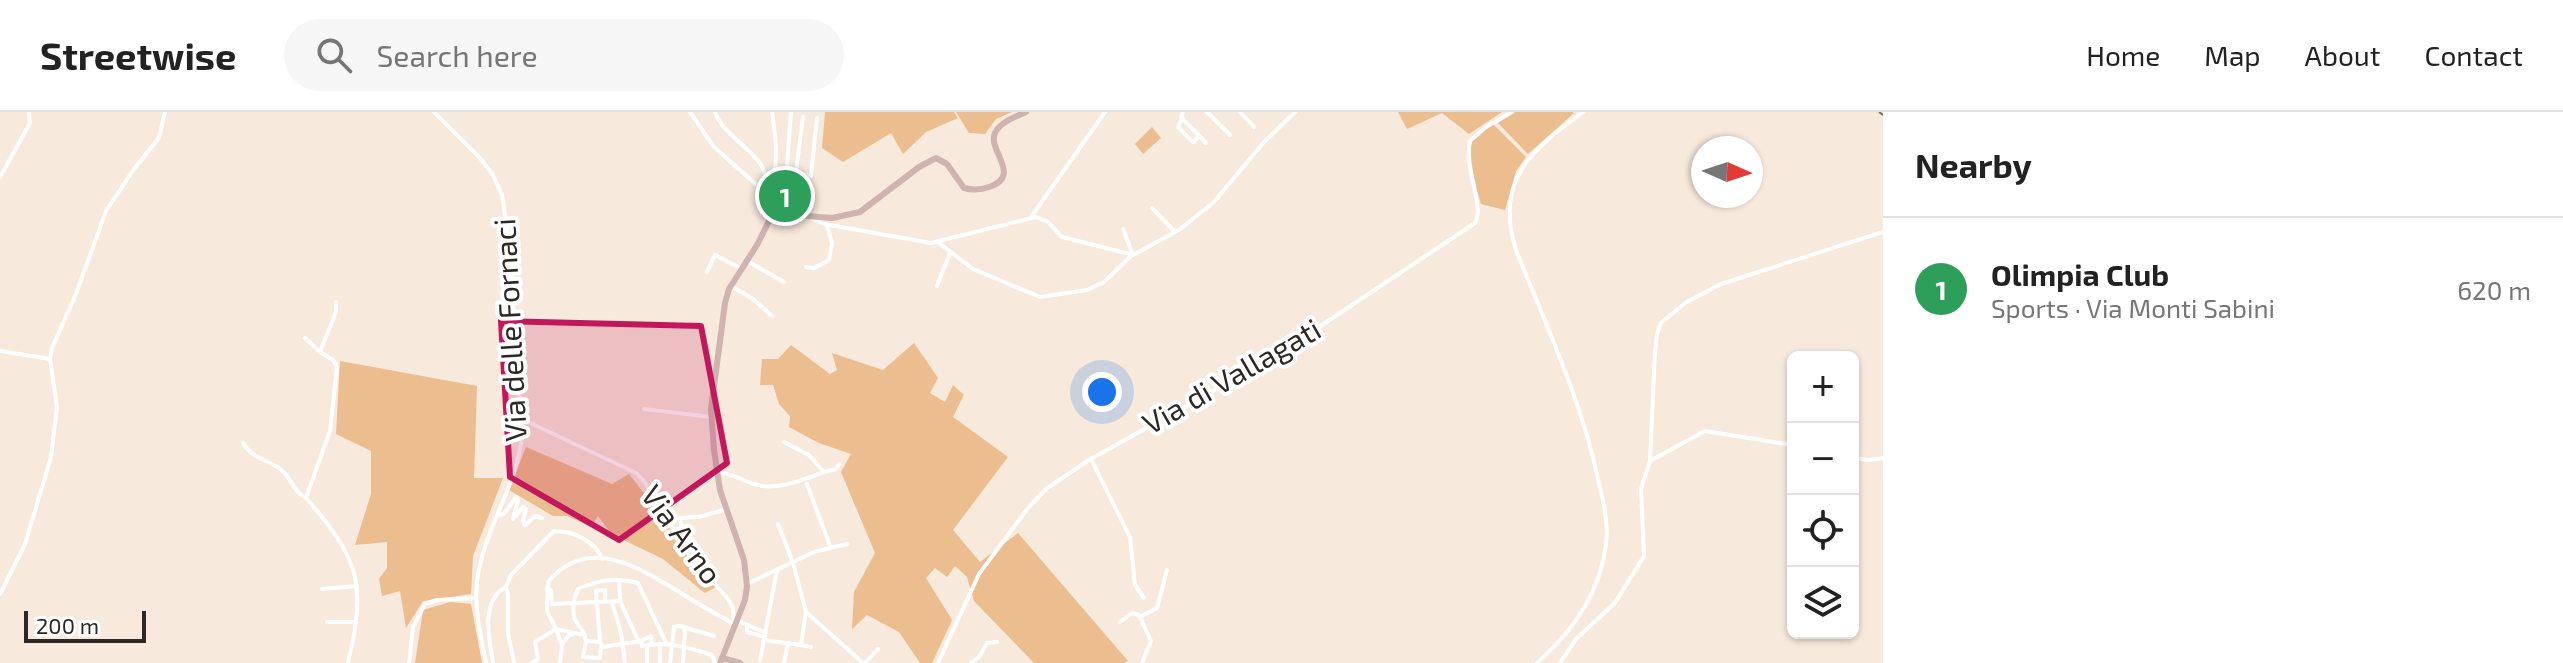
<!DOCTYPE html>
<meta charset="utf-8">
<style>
:root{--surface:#fff;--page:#f6f6f6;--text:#222;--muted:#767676;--line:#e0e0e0;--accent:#146466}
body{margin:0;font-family:"Exo 2",sans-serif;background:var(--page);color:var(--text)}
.controls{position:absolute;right:24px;bottom:24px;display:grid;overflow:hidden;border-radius:12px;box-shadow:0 2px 6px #0004}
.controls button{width:72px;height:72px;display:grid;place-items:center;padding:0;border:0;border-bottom:2px solid var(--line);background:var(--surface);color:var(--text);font:40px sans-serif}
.compass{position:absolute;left:1691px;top:24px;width:72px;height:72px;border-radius:50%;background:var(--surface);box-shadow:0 2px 6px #0004;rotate:93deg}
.scale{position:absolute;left:24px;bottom:20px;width:122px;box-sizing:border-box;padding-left:8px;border:4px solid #2d2823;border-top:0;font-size:22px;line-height:28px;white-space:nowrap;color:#2d2823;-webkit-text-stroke:6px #fff;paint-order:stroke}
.you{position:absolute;left:1102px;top:280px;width:28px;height:28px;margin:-20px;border:6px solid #fff;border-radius:50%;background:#1a73e8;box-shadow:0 0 0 12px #1a73e833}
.badge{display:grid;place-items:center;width:52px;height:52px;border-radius:50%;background:var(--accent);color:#fff;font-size:26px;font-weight:700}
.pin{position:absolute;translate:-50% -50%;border:4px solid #fff;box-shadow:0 2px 8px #0006}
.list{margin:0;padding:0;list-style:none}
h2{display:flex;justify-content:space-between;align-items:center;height:104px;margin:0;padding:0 32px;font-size:34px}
h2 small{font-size:26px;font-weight:400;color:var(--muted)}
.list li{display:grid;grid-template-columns:52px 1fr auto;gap:24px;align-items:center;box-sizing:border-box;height:144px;padding:0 32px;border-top:2px solid var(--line)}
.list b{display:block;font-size:30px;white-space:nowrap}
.list p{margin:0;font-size:26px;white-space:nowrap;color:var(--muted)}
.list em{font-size:26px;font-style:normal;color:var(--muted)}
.icon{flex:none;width:44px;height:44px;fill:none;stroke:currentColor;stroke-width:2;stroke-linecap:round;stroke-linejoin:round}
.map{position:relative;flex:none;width:1883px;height:551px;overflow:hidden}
header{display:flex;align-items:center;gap:48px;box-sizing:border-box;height:112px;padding:0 40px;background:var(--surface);border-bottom:2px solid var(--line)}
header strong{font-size:38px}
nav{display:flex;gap:44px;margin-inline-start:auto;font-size:28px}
.search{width:560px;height:72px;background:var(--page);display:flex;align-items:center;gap:20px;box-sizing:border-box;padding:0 28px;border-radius:44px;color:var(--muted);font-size:30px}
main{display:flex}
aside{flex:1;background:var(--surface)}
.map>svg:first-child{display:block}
.green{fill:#ecbd8e}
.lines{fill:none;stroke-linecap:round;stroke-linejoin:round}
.minor{stroke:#fff;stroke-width:4}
.major{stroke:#ceb3af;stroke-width:6}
.rail{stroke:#776e66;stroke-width:2;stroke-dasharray:14 14;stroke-linecap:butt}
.marked{fill:#c2185b;fill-opacity:0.2;stroke:#c2185b;stroke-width:6;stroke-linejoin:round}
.labels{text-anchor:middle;stroke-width:8;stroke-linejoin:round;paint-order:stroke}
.street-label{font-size:30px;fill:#2d2823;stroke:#fff}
</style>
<header>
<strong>Streetwise</strong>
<div class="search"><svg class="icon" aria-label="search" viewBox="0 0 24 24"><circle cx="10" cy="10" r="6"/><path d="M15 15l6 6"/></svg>Search here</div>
<nav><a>Home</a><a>Map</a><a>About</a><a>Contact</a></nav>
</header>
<main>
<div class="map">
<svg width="1883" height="551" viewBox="0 0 1883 551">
<rect width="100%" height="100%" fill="#f7e9dc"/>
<g class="green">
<polygon points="825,0 954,0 958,6 926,20 903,42 891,21 843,50 822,36"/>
<polygon points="956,0 1012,0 996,7 985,22 969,21"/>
<polygon points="1398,0 1502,0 1469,22 1442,1 1407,17"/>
<polygon points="1514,0 1572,0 1574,1 1528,42 1498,11"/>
<path d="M1493,12L1526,45L1516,59L1505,98L1481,92C1477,74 1460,38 1477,23C1482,19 1488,16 1493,12Z"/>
<polygon points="1152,15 1161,26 1143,42 1135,32"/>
<polygon points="914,231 938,266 930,281 945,290 953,273 964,283 953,305 1008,345 953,418 980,450 1018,421 1128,549 1124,551 1034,551 974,489 967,465 955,454 947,465 935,456 926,466 952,508 932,551 920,551 899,520 867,503 852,517 854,480 875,441 841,360 851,342 819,331 789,315 790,304 779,292 773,273 760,273 762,247 778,247 791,233 830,262 837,258 832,241 883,258"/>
<polygon points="340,249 477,274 474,366 503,366 473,444 471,482 423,489 406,516 400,479 382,484 379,467 387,456 387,430 355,433 371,382 371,339 336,322"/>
<polygon points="526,335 612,372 629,362 716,475 705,481 663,447 611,422 598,404 591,415 567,404 553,404 509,378"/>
<polygon points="450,490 471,492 482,551 415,551 423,498"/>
</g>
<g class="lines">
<g class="minor">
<path d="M434,0L480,46L493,63L502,83L508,122L522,323C518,374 482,419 477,471C474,498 481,525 486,551"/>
<polyline points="690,0 714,35 757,73 768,90"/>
<path d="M715,0C723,22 746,32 759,50C765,58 765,66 772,72"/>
<polyline points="791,0 787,54 796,60"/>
<polyline points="1183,0 1181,5 1206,31"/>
<polyline points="1207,0 1230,23"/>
<polyline points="1240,0 1254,15"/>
<polyline points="803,5 796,60 803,63"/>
<polyline points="1182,6 1178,15 1193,30 1200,24"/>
<polyline points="803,63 811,64 817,6"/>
<polyline points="0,65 30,11 29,0"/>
<polyline points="1152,96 1175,120"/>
<polyline points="788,101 796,87 803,63"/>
<polyline points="1031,105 1105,0"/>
<polyline points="811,106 824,112 931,131 1036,105 1048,110 1062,125 1133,143 1179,118 1214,90 1264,30 1295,0"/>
<path d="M770,107C766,91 772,80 774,64C778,42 775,21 772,0"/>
<polyline points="1123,117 1133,143"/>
<polyline points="939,131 973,157 1040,185 1087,178 1104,170 1132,143"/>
<polyline points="747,149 784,170"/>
<polyline points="806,155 814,156 829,148 832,131 827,113"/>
<polyline points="707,160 715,143 742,157"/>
<polyline points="731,174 753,187 772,204"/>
<polyline points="937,174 950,141"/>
<path d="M336,190V200L320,240L333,248L337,255L330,319L306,386C359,447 367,471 348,551"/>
<polyline points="305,226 320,240"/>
<polyline points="0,239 50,247"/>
<polyline points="644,297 711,305"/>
<polyline points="522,307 636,361 644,369 688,441 728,487 733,496 734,512"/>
<path d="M243,331C252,347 267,347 280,357C292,365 292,379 306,386"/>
<polyline points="1853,346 1869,348 1883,346"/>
<polyline points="1091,347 1130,425 1135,473 1144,486"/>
<polyline points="1650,349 1705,319 1793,333"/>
<path d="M717,360C732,361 741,368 754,372C775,380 805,367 824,360L809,343L784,330"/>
<polyline points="824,360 836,357 839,352"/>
<polyline points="807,372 830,434"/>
<polyline points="497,403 504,402 516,385 518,388 513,407 523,395 526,397 523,409 525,413 535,404 542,406"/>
<polyline points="688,431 679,406 699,405 727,397"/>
<polyline points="619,469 620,489 639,530"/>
<polyline points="747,472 814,440 847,432"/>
<polyline points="506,475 508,482 508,521 514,551"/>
<polyline points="322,477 357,474"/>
<path d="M547,477L551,478L552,492L573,491L578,477C598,468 616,465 638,471L666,531"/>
<polyline points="0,482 25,432 51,345 57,295 50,247 52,236 76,182 106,99 134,57 159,26 165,0"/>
<polyline points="612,490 621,521 625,551"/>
<polyline points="806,500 863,551"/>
<polyline points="736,508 766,521"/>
<polyline points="327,510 356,510"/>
<polyline points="1120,510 1132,501 1139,503"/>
<polyline points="747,514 747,520 765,525"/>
<polyline points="576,521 568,524 562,533 556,517 584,523 586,529"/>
<polyline points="585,523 574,506 573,491 620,489"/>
<polyline points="764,528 801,533 806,500 793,451 778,412"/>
<polyline points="586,529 600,530 603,535 641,529 651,524 652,532"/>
<polyline points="586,529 583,545 600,546 601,535"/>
<path d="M641,529L642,534C667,529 688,535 712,543L715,551"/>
<polyline points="600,530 596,479 605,478 605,489"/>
<polyline points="660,532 660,551"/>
<polyline points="647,533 647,551"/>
<polyline points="801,533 811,535"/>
<polyline points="760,548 777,458"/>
<polyline points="409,551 413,515 425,492 437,488 476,486"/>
<path d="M493,551C489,527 480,489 506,475L511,463L554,419C574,419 595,429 602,447"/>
<path d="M532,551L538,547L535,530L556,517L547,499L548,470C588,422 640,456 681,481C698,492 716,502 734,512"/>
<polyline points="560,551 562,533"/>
<polyline points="670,551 674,515 680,514 714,524"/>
<polyline points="683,551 685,517"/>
<polyline points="784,551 788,532"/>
<polyline points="865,551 878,537"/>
<path d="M938,551L979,462L1028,396L1046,377L1089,348L1274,245L1475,111C1485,95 1464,57 1470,29L1486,15L1512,0"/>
<polyline points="971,551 979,545 987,531 997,530"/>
<polyline points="1142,551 1151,529 1140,505 1157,496 1167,458"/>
<path d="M1537,551C1572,520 1600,481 1606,433C1609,411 1603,388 1598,367C1581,287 1546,213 1516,138C1494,67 1532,38 1583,0"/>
<polyline points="1560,551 1576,527 1615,491 1644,444 1641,377 1650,349 1655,240 1657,222 1661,211 1685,191 1721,172 1883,120"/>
</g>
<g class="major">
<polyline points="722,546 740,551"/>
<path d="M720,551L745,488L747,474L744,448L720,378L714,338L711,297L725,191L729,177L757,133L770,107L780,102L832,106L860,100L919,55L936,46L947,52L964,76C972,78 981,78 989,75C1023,64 987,38 995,21C1000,10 1015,5 1026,0"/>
</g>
<polyline class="rail" points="1879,0 1883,3"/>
</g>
<path class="marked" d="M501,209L701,214L727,351L619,428L510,365Z"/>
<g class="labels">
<g class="street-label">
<text transform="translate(511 218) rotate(-93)" y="10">Via delle Fornaci</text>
<text transform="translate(1232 265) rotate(-30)" y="10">Via di Vallagati</text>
<text transform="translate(681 423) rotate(54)" y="10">Via Arno</text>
</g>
</g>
</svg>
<div class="controls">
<button>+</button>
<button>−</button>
<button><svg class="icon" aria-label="locate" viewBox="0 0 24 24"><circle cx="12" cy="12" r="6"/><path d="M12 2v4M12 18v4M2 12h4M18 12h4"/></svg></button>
<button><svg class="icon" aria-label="layers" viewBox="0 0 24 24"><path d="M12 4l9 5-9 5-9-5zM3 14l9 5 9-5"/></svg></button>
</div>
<svg class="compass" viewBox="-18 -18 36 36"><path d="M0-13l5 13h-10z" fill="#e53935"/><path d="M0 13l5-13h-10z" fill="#767676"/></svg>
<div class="scale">200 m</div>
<div class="you"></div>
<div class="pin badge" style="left:785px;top:84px;background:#2e9e5b">1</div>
</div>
<aside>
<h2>Nearby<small></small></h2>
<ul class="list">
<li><span class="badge" style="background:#2e9e5b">1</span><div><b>Olimpia Club</b><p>Sports · Via Monti Sabini</p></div><em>620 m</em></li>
</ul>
</aside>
</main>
